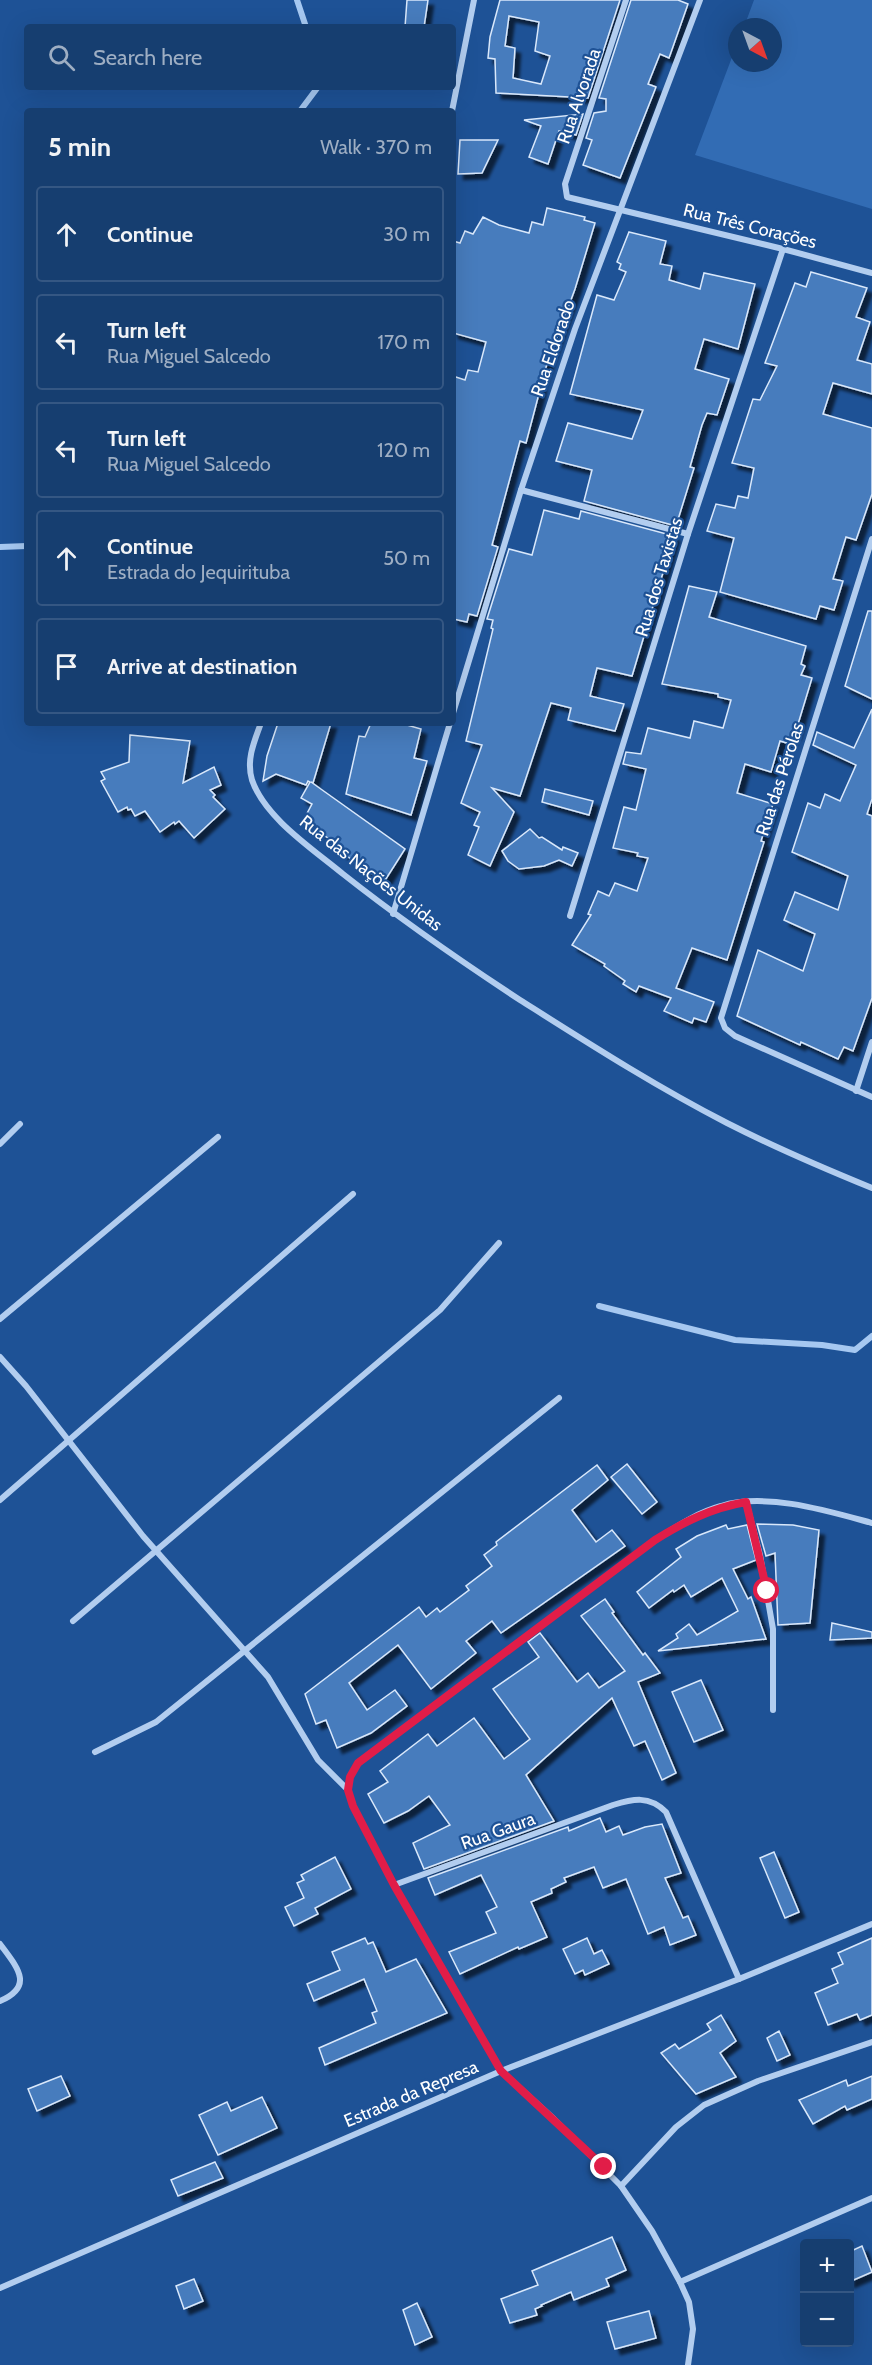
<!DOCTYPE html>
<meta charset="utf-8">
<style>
:root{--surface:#163e70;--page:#234978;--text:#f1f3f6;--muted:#9eaec3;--line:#355783}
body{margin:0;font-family:Cabin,sans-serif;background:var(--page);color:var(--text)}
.controls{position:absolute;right:18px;bottom:18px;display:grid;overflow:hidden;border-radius:6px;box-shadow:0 6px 24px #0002}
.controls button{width:54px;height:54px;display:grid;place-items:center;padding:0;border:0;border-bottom:2px solid var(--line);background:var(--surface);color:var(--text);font:30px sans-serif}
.compass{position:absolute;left:728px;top:18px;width:54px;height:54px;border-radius:50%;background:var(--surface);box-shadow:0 6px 24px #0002;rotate:139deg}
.stop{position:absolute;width:18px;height:18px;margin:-14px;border:4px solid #e11d48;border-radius:50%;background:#fff}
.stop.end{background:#e11d48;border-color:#fff;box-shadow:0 2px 6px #0008}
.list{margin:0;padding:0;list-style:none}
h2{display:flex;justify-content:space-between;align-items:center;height:78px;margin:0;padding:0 24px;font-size:26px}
h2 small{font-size:20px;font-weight:400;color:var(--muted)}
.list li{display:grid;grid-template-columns:39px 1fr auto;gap:18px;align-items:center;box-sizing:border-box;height:96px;margin:0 12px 12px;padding:0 12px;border:2px solid var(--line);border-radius:6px}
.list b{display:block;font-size:22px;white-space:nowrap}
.list p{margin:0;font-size:20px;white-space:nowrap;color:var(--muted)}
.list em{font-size:20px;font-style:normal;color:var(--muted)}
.icon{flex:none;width:33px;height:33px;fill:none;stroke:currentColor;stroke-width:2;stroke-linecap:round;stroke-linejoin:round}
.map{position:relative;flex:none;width:872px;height:2365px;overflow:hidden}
.search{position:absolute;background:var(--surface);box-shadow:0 6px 24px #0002;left:24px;top:24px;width:432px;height:66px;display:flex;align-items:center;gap:15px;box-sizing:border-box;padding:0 21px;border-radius:6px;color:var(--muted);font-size:22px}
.panel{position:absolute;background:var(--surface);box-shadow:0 6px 24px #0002;left:24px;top:108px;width:432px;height:618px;border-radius:6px}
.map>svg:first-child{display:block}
.green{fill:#326cb4}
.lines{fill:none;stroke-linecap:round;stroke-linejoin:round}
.stream{stroke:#a6c8f1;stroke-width:6}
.building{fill:#467bbd;stroke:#d9e8fb;stroke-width:1.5;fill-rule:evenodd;filter:url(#shadow)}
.minor{stroke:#b2cdef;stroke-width:6}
.route{stroke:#e11d48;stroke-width:8}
.labels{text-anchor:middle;stroke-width:4.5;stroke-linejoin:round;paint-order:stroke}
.street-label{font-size:18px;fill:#fff;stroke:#1e5296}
</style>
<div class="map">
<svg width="872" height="2365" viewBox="0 0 872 2365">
<defs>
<filter id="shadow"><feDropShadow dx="5.5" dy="5.5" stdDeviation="1.5" flood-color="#0009"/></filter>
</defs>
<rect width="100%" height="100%" fill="#1e5296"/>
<polygon class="green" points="754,0 872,0 872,209 695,155 737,44 737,63 773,63 773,27 744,27"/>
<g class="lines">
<g class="stream">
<polyline points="297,0 306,27"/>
<polyline points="300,111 318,87"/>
<polyline points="0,547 27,546"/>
<polyline points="599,1306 735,1340 822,1345 855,1350 872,1336"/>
</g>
</g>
<g class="building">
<polygon points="407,0 428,0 424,27 405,27"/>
<path d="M500,0H620L588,98L496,93L495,59L488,58L490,37ZM509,16L539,22L535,51L550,56L541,84L513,78L515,48L505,46Z"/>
<polygon points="631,0 678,0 688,4 669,58 660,54 648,84 656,87 620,178 583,165 592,140 586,138 594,113 606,111 606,99 599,98"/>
<polygon points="583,114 576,135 559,131 548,164 529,157 541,126 524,120"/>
<polygon points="460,140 498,140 482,173 458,174"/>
<polygon points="547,208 585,217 584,220 595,223 575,289 539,386 541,386 526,443 520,441 492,545 498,547 477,616 469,614 467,622 453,619 453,376 465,380 468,370 478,372 486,342 453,333 453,241 460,243 465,231 473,234 483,217 499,225 529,233 532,222 543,225"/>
<polygon points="629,232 666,241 660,264 672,266 669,280 700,289 704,273 755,284 738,349 704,339 695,369 729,379 717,415 707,413 702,425 690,467 694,468 676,526 584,501 592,470 556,461 568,423 632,439 643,410 570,394 597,295 614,300 626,272 619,269 621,264 617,262"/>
<polygon points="811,272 867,288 856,317 870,322 857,360 872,364 872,394 833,383 823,414 872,428 872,494 856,540 846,537 833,579 843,581 834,610 820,606 816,619 720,592 734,538 707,531 716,504 735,508 738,496 748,498 754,468 732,463 753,399 760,400 777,366 765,363 795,283 806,287"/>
<polygon points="544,510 579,519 581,511 674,536 632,676 597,668 590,696 624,704 615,731 568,720 571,708 551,703 520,796 492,788 514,812 490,866 468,855 479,827 474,825 480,812 461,803 482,745 466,741 493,629 491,628 493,620 487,619 509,549 532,555"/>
<polygon points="689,586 717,592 709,617 806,646 801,664 805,666 801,675 812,678 795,734 793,733 790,744 780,741 771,772 745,764 737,793 773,804 761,841 764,842 727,960 692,948 676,988 714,1002 706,1022 694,1018 692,1023 664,1011 671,998 639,986 636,992 623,984 625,981 604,966 605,964 572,945 591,915 588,914 598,891 609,896 615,883 637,891 648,858 637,856 638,853 613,848 624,807 636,810 646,769 623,764 626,752 641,754 648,728 690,738 694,721 723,728 731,700 718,697 718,694 662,684"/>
<polygon points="868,611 872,611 872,699 845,686"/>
<polygon points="872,709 872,799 867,814 872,816 872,998 853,1051 844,1047 838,1059 801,1042 800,1045 737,1016 758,950 803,971 815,934 784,920 795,892 838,910 848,876 792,852 808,803 820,808 825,794 840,801 856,765 813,745 817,732 854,748"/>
<polygon points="278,723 331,723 313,783 311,782 405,849 384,882 331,845 334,842 325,836 305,817 312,804 301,798 310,782 308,781 306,785 276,774 263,781 267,756"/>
<polygon points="371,723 400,723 421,729 414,758 427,761 411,815 346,794 359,736 365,737"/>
<polygon points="130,735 190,741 183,783 214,767 221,785 210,790 215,795 213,797 225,809 194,838 179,821 175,824 174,822 160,832 145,811 135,816 131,809 128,810 127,807 118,812 101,781 105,779 101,772 129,762"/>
<polygon points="545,789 593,801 589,815 542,802"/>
<polygon points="530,829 539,838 542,837 562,850 563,847 578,853 572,866 559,860 544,866 519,869 508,861 502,851"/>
<polygon points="627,1464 657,1502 642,1514 611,1477"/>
<polygon points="597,1465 608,1480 572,1510 596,1542 612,1530 625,1546 501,1633 492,1621 466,1641 476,1653 431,1689 398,1645 349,1683 367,1710 395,1690 407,1706 371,1733 337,1748 326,1720 316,1724 305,1694 419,1607 426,1617 437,1608 440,1612 469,1590 466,1586 492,1566 484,1555 497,1545 496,1542"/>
<polygon points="757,1524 793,1525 819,1530 810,1623 778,1625 775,1553 766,1556"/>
<polygon points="726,1525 728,1529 747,1525 756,1560 733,1569 748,1599 751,1597 766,1639 658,1651 678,1638 676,1634 689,1624 697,1635 738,1611 722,1578 691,1597 684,1585 674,1592 673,1590 649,1608 637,1592 681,1557 676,1549 697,1536"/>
<polygon points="605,1599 614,1612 612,1613 643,1655 645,1653 660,1673 638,1682 676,1773 662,1780 645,1741 634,1746 612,1698 526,1775 554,1821 424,1869 413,1843 450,1825 429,1796 408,1811 384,1823 368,1794 388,1782 380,1771 428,1734 437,1746 474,1718 504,1759 530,1739 493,1689 539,1657 528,1642 540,1633 577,1682 588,1673 599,1688 625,1671 581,1616"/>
<polygon points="832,1623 872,1632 872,1638 830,1640"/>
<polygon points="701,1680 723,1730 694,1742 672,1692"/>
<polygon points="600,1818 606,1832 619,1826 623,1835 645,1827 662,1824 681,1873 665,1878 683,1918 688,1916 696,1935 670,1945 664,1927 648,1934 626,1879 603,1888 594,1867 564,1878 566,1882 551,1889 552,1893 531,1902 547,1937 519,1949 518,1947 460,1974 449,1952 496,1933 486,1912 497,1907 481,1875 435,1895 428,1878 568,1827 569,1831"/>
<polygon points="774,1852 799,1912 785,1918 760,1858"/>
<polygon points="335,1857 351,1889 315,1908 318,1914 294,1926 285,1907 304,1898 297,1883 304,1880 301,1875"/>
<polygon points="365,1938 368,1944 373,1942 386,1972 416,1959 447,2013 325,2065 319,2048 376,2023 372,2013 377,2011 364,1979 314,2001 307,1984 340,1970 332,1952"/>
<polygon points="587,1938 594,1954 602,1950 609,1964 585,1975 583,1970 575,1974 563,1949"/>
<polygon points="872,1938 872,2015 860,2020 857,2014 828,2025 815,1993 838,1983 832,1969 843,1964 838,1953"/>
<polygon points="721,2015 736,2041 720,2053 736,2077 696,2094 661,2053 675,2044 679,2049 711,2030 707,2024"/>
<polygon points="779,2031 790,2055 777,2061 767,2038"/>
<polygon points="61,2076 70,2096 37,2111 28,2089"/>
<polygon points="872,2076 872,2099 847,2110 845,2106 813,2124 799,2100 846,2080 848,2086"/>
<polygon points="262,2097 277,2128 218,2155 199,2115 227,2102 231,2111"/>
<polygon points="215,2162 223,2178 178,2196 171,2180"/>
<polygon points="612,2237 626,2270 606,2279 609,2286 574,2300 571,2292 541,2305 542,2306 535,2309 537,2315 510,2323 501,2299 538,2285 532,2271"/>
<polygon points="862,2246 872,2272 849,2282 849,2252"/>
<polygon points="194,2279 203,2301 184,2309 176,2286"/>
<polygon points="417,2303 432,2337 415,2345 403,2310"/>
<polygon points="649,2311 656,2338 615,2349 607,2322"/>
</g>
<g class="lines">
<g class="minor">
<polyline points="626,0 565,184 567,197 783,249 872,273"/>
<polyline points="452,111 474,0"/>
<polyline points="521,490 688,534"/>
<polyline points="872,539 721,1018 725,1028 735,1036 872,1097"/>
<polyline points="453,713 521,490 575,329 700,0"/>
<path d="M261,723C254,742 246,760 252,780C265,818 313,849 343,874C400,919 459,960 520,1000C588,1043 655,1086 727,1123C774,1147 823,1168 872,1188"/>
<polyline points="393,914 450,723"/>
<polyline points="570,916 688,534 783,249"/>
<polyline points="856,1091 872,1042"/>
<polyline points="0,1144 20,1124"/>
<polyline points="0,1319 218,1137"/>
<polyline points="0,1357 26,1386 143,1536 268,1677 318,1760 348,1790"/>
<polyline points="0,1500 353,1194"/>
<polyline points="746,1502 760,1555 773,1629 773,1710"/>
<polyline points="73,1621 440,1310 499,1243"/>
<polyline points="95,1752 156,1722 559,1398"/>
<path d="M394,1885L613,1805C633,1799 649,1795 666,1812L739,1979"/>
<path d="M0,1944C17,1967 35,1986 0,2001"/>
<polyline points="621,2186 676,2127 704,2105 758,2081 872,2042"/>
<polyline points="680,2282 872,2198"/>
<polyline points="0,2288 501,2071 739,1979 872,1924"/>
<path d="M688,2365L693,2329L689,2302L680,2282L652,2231L621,2186L554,2119L501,2071L394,1885L353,1806L348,1790L350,1777L358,1763L655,1540C676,1527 696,1513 721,1506C766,1492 828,1511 872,1523"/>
</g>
</g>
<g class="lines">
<path class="route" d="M604,2167L501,2071L394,1885L353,1806L348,1790L350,1777L358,1763L655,1540C684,1522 711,1508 746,1502L767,1591"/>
</g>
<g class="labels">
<g class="street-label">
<text transform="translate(579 96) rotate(-71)" y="6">Rua Alvorada</text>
<text transform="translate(750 226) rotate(14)" y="6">Rua Três Corações</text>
<text transform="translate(553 348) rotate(-71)" y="6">Rua Eldorado</text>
<text transform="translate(659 577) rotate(-73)" y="6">Rua dos Taxistas</text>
<text transform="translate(780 779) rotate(-72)" y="6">Rua das Pérolas</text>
<text transform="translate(371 873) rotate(38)" y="6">Rua das Nações Unidas</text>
<text transform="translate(498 1831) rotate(-20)" y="6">Rua Gaura</text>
<text transform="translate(411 2094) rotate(-23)" y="6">Estrada da Represa</text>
</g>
</g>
</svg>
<div class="controls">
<button>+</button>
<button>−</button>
</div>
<svg class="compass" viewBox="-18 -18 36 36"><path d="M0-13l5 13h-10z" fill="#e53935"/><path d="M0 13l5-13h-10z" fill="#9eaec3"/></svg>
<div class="stop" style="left:767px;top:1591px"></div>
<div class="stop end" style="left:604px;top:2167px"></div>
<div class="search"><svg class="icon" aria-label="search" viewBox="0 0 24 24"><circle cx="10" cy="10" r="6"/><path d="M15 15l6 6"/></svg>Search here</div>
<section class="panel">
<h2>5 min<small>Walk · 370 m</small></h2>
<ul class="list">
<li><svg class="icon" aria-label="ahead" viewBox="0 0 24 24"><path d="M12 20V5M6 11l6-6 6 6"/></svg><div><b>Continue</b></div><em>30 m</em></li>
<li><svg class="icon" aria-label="left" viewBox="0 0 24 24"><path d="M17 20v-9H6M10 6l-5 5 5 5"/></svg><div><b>Turn left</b><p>Rua Miguel Salcedo</p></div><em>170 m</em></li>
<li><svg class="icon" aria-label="left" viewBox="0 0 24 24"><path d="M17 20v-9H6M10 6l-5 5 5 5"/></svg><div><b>Turn left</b><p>Rua Miguel Salcedo</p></div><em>120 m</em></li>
<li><svg class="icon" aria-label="ahead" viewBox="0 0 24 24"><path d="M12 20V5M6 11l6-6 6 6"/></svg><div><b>Continue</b><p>Estrada do Jequirituba</p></div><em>50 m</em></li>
<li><svg class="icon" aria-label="arrive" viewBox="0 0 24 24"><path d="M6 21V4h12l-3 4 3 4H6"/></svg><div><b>Arrive at destination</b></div></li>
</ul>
</section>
</div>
